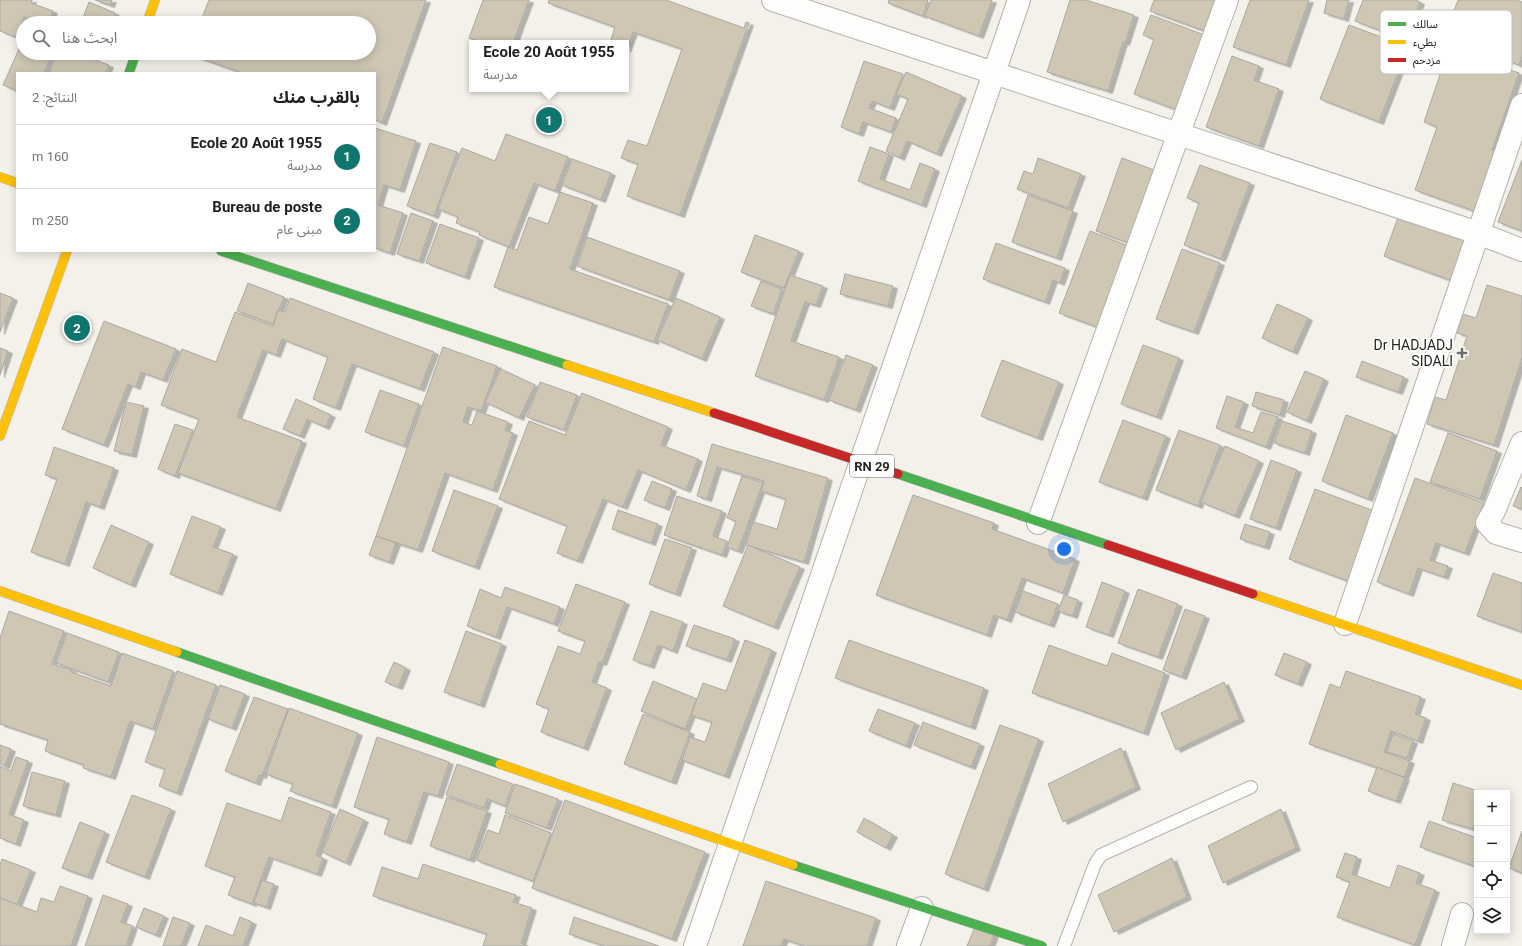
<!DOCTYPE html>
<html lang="ar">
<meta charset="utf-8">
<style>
:root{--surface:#fff;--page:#f6f6f6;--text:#202124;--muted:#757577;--line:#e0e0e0;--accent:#0f766e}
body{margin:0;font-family:Roboto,"Noto Sans Arabic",sans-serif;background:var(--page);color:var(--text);direction:rtl}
.controls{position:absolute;right:12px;bottom:12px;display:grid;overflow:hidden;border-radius:0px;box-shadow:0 2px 10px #0003}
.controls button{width:36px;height:36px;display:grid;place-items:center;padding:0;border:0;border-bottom:1px solid var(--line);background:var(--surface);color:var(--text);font:20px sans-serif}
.you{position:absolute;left:1064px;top:549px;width:14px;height:14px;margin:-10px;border:3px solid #fff;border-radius:50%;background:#1a73e8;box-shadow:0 0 0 6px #1a73e833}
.badge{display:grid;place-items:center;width:26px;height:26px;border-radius:50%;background:var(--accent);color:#fff;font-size:13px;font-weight:700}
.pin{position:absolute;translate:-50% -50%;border:2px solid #fff;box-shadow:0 1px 4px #0006}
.popup{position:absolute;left:469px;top:40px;width:160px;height:52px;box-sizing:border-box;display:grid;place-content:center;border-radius:0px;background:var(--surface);filter:drop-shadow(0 1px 3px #0005);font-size:13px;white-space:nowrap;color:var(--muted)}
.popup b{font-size:15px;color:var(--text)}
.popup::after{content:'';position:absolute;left:50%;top:100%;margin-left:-8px;border:8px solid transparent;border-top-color:var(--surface)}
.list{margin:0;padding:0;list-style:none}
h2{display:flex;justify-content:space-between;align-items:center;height:52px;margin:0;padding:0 16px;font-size:17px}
h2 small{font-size:13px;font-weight:400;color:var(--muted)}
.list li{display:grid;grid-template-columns:26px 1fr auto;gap:12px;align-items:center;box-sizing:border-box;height:64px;padding:0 16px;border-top:1px solid var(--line)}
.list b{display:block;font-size:15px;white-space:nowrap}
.list p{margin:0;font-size:13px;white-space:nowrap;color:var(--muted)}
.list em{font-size:13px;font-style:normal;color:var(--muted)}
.icon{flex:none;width:22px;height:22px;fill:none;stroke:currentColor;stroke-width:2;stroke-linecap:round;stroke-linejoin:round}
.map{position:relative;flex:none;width:1522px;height:946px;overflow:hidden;direction:ltr}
.search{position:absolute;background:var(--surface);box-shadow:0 2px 10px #0003;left:16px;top:16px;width:360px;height:44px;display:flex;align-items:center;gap:10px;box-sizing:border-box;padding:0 14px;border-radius:22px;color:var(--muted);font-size:15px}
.panel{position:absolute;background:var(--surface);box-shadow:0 2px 10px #0003;left:16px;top:72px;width:360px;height:180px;border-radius:0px;direction:rtl}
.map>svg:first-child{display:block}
.building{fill:#cfc7b4;stroke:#aba8a4;filter:url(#shadow)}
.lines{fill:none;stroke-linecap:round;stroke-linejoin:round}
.lane-casing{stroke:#b4b2ae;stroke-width:14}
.street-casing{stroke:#b4b2ae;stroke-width:24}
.fast-casing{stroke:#b4b2ae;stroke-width:10}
.slow-casing{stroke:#b4b2ae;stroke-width:10}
.jam-casing{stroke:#b4b2ae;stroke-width:10}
.lane{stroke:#fdfdfc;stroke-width:12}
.street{stroke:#fdfdfc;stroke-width:22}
.fast{stroke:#4caf50;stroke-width:9}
.slow{stroke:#ffc107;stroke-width:9}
.jam{stroke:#c62828;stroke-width:9}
.poi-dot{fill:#6f6c67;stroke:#fff;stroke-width:1.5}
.labels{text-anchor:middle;stroke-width:3.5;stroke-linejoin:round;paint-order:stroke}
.shield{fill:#fff;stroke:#686664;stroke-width:1}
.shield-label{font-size:13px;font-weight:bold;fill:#272521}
.poi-label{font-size:14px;fill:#272521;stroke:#fff;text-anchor:end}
.key{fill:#fff;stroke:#bebebc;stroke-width:1}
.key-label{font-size:11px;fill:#272521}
</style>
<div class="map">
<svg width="1522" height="946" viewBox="0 0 1522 946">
<defs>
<filter id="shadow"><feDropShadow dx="4.5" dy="2.5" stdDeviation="0" flood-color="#0004"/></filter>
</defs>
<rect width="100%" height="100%" fill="#f4f1ea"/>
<g class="building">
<polygon points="0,0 32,0 31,3 53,11 49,23 41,23 24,17 16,37 0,31"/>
<polygon points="95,0 112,0 110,5"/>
<polygon points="209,0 426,0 382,123 375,120 375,73 242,73 189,54 190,53 369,53 369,23 200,23"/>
<polygon points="483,0 529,0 513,43 483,43 469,38"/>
<polygon points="549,0 666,0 744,28 746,22 749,23 680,215 627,196 638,164 621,158 628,140 647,146 682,49 633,32 626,50 626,43 610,43 615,27 548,3"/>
<polygon points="889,0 928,0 923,16 888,3"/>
<polygon points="931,0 992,0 979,36 925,16"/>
<polygon points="1070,0 1086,0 1134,15 1125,43 1123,42 1108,91 1047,72"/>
<polygon points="1154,0 1223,0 1210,33 1150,11"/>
<polygon points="1250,0 1309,0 1286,65 1233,47"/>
<polygon points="1327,0 1349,0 1344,19 1324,13"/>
<polygon points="1363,0 1416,0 1420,2 1405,40 1355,21"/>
<polygon points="1458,0 1516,0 1522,2 1522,56 1519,65 1444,37"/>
<polygon points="89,2 115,13 112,23 81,23"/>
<polygon points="1151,15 1207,36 1180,111 1134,94 1154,39 1143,35"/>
<polygon points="1349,25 1408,47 1379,122 1320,99"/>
<polygon points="23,40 23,53 52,53 44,73 17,73 17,91 3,85"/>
<polygon points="1449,48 1519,73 1492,150 1495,151 1474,211 1415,190 1437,127 1424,122"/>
<polygon points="56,53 76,53 109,65 106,73 49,73"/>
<polygon points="1232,56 1259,66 1254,80 1279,89 1259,146 1206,127"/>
<polygon points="864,61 903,74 890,108 872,101 869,108 896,118 891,132 863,122 859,134 841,127"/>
<polygon points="906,72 962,96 937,154 907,141 900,158 886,151 908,99 896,94"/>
<polygon points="375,128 416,141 400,190 384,185 378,205 403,213 390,253 375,248"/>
<polygon points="506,134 568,157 555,191 534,183 509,247 479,235 480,232 456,223 458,217 438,209 462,148 495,161"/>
<polygon points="430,143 457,152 434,216 407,206"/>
<polygon points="870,147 889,154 880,179 910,190 920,163 935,169 922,205 858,181"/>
<polygon points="1038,158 1081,174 1068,208 1017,189 1024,171 1033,174"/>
<polygon points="1122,158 1162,173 1137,246 1096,231"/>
<polygon points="572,159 611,173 601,200 562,185"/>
<polygon points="1522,160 1522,231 1498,222"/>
<polygon points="1200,165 1250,183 1221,259 1184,245 1199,203 1187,198"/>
<polygon points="560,192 593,203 570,269 668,304 654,342 494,287 508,247 517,250 529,217 548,224"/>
<polygon points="1028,195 1073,211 1057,258 1012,242"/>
<polygon points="1401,209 1472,236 1455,282 1384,256"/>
<polygon points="411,213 433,221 419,261 397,254"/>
<polygon points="440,224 479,238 465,277 426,263"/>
<polygon points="1090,231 1128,246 1097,327 1059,313"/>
<polygon points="755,235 799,251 784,288 741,272"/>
<polygon points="587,237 680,271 669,300 577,266"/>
<polygon points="996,243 1065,268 1060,283 1053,280 1045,302 983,279"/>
<polygon points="1182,249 1220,263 1194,332 1156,319"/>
<polygon points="845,274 893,286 888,306 840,294"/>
<polygon points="790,275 823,286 816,305 805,302 791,341 839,357 824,400 755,376"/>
<polygon points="761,281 782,289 773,314 751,306"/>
<polygon points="248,283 284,297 273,324 237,311"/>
<polygon points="1487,285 1522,296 1522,358 1494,445 1427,424 1435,397 1446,400 1467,336 1457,333 1463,314 1476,318"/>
<polygon points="0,293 13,298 0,332"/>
<polygon points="290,298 434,352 420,389 352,364 336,408 313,399 328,357 282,339 276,355 263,350 237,417 302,441 276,509 178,473 199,419 161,405 182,349 216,362 235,312 273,326 278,310 285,312"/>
<polygon points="676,298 720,317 702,359 657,340"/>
<polygon points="1277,304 1308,318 1293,352 1262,338"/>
<polygon points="104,321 176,349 163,380 141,372 136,387 128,384 104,445 62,429"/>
<polygon points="1143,345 1179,358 1157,417 1121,404"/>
<polygon points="443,347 497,366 481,411 468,407 463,422 472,425 477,411 508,422 505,430 513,433 493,490 445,473 418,550 376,536"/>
<polygon points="0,348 8,351 0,375"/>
<polygon points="846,355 873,365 856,410 829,400"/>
<polygon points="1002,360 1059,382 1038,438 981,416"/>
<polygon points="1362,361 1404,377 1398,392 1356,377"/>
<polygon points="501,369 535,385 519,418 485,402"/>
<polygon points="1305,371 1324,379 1307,421 1287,412"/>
<polygon points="540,382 577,395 564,430 527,417"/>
<polygon points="380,390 419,404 404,446 365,432"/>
<polygon points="1256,392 1284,400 1280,415 1252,406"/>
<polygon points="582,393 668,427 661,445 698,459 686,490 638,470 623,507 603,499 578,561 557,553 567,526 499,499 529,421 565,435"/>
<polygon points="1227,396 1244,402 1235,427 1253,433 1261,412 1278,417 1266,447 1216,428"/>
<polygon points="296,399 331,415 325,427 307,419 300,436 283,429"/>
<polygon points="126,402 144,406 132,455 114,451"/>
<polygon points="1346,415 1393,433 1368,499 1322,481"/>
<polygon points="1123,420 1166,436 1143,498 1099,482"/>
<polygon points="1282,421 1312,431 1305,453 1274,443"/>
<polygon points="175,424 193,430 175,476 158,469"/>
<polygon points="1179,430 1220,445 1198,506 1156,490"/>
<polygon points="1448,433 1497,451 1480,499 1430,482"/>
<polygon points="712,444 828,478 804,562 746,545 753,522 777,529 786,499 761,491 764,481 717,467 707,499 697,496"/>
<polygon points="1225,446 1259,461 1235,516 1201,502"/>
<polygon points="54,447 114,468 100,507 86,502 65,564 31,552 57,479 45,475"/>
<polygon points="1271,460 1297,470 1276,528 1250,519"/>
<polygon points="742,476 763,483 738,551 727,547 736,521 727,518"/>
<polygon points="1415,478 1484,503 1465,553 1436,543 1430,560 1448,566 1444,577 1418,568 1409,594 1377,582"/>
<polygon points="652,481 672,489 665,508 644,500"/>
<polygon points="1521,487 1522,488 1522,509 1513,506"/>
<polygon points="1315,489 1374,511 1348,581 1289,559"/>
<polygon points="454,490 498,506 475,567 432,551"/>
<polygon points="913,495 994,523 992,529 1075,559 1063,593 1022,578 1007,620 994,615 987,635 876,595"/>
<polygon points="677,496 722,511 713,536 727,541 722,555 664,535"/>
<polygon points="618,510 658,524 651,543 612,529"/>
<polygon points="192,516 221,527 213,547 233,554 218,593 170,574"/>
<polygon points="1245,524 1270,532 1265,547 1240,539"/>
<polygon points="111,525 149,542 131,585 93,568"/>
<polygon points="376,536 396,543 389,562 369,555"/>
<polygon points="665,539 692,548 676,594 649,584"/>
<polygon points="748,545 800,567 774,627 723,606"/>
<polygon points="1493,573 1522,583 1522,632 1477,616"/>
<polygon points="1102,582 1125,591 1109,635 1086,627"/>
<polygon points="576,584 625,602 602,663 599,662 592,682 607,688 584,748 541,732 549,709 536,704 558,646 580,654 585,641 558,631"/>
<polygon points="505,587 560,607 554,624 507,607 496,637 467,626 480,589 501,598"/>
<polygon points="1138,589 1178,604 1158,657 1118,643"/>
<polygon points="1023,591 1058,604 1050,625 1015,612"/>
<polygon points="1064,595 1078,600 1073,616 1058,611"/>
<polygon points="1185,609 1205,616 1182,677 1163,670"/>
<polygon points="9,611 64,631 52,664 72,670 71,672 111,686 122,653 173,671 153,729 130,721 111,777 83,768 84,765 45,751 48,740 0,724 0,638"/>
<polygon points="651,611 683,622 673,651 658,645 650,666 633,660"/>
<polygon points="694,625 735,639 727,660 686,646"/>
<polygon points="466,631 502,644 480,705 444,692"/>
<polygon points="67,633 119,652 108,682 56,663"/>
<polygon points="745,640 772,650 725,776 682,760 690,737 705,742 712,722 691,715 703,683 726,691"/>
<polygon points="849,640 984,688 971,727 835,678"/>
<polygon points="1049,645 1107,666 1112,653 1165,673 1144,733 1032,693"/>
<polygon points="1284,653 1307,662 1298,684 1275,675"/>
<polygon points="394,662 406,668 398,687 385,682"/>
<polygon points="177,671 216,685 177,793 159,786 165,769 145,762"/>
<polygon points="1346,671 1421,697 1415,714 1426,718 1418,741 1391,731 1384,752 1410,761 1404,777 1309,744 1330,684 1340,688"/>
<polygon points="653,681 697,699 685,729 641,711"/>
<polygon points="1224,682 1240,719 1176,750 1161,713"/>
<polygon points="220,685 245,694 232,728 208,719"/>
<polygon points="254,697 288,709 262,776 259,775 256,783 225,771"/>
<polygon points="289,708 358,733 332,806 290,791 293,784 266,774"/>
<polygon points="878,709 915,723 906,746 869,731"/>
<polygon points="643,714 690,732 672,782 624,764"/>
<polygon points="923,722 980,744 971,767 914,745"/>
<polygon points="1000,725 1039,739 984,889 945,874"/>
<polygon points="1393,734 1413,741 1407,758 1387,752"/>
<polygon points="377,737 449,762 438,796 424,792 407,842 384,834 389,819 354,807"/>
<polygon points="0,745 11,749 5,766 0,764"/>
<polygon points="1121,748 1136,787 1063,822 1048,784"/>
<polygon points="16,757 28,761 9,814 24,820 16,844 0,838 0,766 11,771"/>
<polygon points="457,764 513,784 505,806 487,799 484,808 446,795"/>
<polygon points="1377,767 1405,778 1396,801 1368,791"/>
<polygon points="32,772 65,781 56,815 23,806"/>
<polygon points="1453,783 1484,793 1477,793 1477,816 1473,829 1442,820"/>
<polygon points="515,784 558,799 547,828 505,813"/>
<polygon points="132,795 171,809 145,877 106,862"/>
<polygon points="289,797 331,812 316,855 323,858 317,874 269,857 252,904 228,895 235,877 205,866 227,803 281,821"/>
<polygon points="447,797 487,811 470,860 430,846"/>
<polygon points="565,800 705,852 672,939 532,888"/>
<polygon points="340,809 364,820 346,863 322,852"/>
<polygon points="1281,809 1296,848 1223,883 1208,846"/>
<polygon points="505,815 551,833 533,881 476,860 488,830 499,834"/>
<polygon points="864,818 893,835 886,848 857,832"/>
<polygon points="1429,821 1477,838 1477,867 1420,847"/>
<polygon points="80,822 105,832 88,877 62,868"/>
<polygon points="1522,831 1522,873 1509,868"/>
<polygon points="1345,853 1357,857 1352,874 1390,888 1398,865 1420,873 1416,883 1435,890 1415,945 1337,917 1350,882 1336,877"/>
<polygon points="1172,858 1187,897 1114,932 1098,895"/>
<polygon points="2,859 31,870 17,905 0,898 0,865"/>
<polygon points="423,864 516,895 513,902 532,908 521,943 528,946 483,946 487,934 373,896 382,867 418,879"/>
<polygon points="262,880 274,884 266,907 254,903"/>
<polygon points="766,881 876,918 867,946 805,946 784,939 781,946 743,946"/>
<polygon points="60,886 88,896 71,946 0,946 0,898 37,912 41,898 54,902"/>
<polygon points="103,895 128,904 121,922 133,926 126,946 85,946"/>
<polygon points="144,908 164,916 156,935 136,927"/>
<polygon points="173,917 190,923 181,946 163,946"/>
<polygon points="240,917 252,922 243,946 198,946 206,925 233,936"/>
<polygon points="574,917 659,946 605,946 569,934"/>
<polygon points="975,927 994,934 990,946 967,946"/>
</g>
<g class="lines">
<defs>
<polyline id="lane" points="1064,946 1095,864 1101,855 1251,787"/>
<g id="street">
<polyline points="773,0 1478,233 1522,250"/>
<polyline points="1522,443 1494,511 1487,523 1496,533 1522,541"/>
<polyline points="1038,523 1227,0"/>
<polyline points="1345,624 1522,105"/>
<polyline points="695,946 1019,0"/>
<polyline points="908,946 922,908"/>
<polyline points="1453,946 1462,914"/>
</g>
<g id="fast">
<polyline points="129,73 136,53"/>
<polyline points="221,251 567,365"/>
<polyline points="898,474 1108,545"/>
<polyline points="177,652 500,764"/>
<polyline points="793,865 1042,946"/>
</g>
<g id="slow">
<polyline points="147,23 155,0"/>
<polyline points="0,177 17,183"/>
<polyline points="567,365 714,413"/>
<polyline points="0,436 67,251"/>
<polyline points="0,591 177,652"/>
<polyline points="1253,594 1522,685"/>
<polyline points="500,764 793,865"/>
</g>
<g id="jam">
<polyline points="714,413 898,474"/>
<polyline points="1108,545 1253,594"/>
</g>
</defs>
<use href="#lane" class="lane-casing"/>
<use href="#street" class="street-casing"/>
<use href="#fast" class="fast-casing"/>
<use href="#slow" class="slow-casing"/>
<use href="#jam" class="jam-casing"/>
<use href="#lane" class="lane"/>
<use href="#street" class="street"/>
<use href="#fast" class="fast"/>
<use href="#slow" class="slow"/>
<use href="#jam" class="jam"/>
</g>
<path class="poi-dot" d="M1460 347h4v4h4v4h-4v4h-4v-4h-4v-4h4z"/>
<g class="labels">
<rect class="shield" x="850" y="455" width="44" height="22" rx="3"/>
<g class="shield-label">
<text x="872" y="471">RN 29</text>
</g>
<g class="poi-label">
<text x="1453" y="350">Dr HADJADJ<tspan x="1453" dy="16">SIDALI</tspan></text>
</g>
</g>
<rect x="1380" y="10" width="132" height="64" rx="6" class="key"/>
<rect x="1388" y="22" width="18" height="4" fill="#4caf50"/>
<rect x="1388" y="40" width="18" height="4" fill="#ffc107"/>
<rect x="1388" y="58" width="18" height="4" fill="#c62828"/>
<g class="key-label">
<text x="1413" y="28">سالك</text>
<text x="1413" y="46">بطيء</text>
<text x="1413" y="64">مزدحم</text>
</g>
</svg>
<div class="controls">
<button>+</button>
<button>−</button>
<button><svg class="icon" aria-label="locate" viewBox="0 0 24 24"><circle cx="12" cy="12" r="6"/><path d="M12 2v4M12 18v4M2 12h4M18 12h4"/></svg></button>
<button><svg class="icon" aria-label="layers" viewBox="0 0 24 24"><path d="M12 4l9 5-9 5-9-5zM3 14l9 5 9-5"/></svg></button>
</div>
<div class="you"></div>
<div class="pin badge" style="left:549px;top:120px">1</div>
<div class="popup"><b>Ecole 20 Août 1955</b>مدرسة</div>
<div class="pin badge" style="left:77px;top:328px">2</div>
<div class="search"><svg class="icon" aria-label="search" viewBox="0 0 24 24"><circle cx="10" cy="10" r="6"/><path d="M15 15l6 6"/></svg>ابحث هنا</div>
<section class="panel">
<h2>بالقرب منك<small>النتائج: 2</small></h2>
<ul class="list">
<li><span class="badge">1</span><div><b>Ecole 20 Août 1955</b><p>مدرسة</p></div><em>160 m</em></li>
<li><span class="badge">2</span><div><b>Bureau de poste</b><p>مبنى عام</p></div><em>250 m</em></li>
</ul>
</section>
</div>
